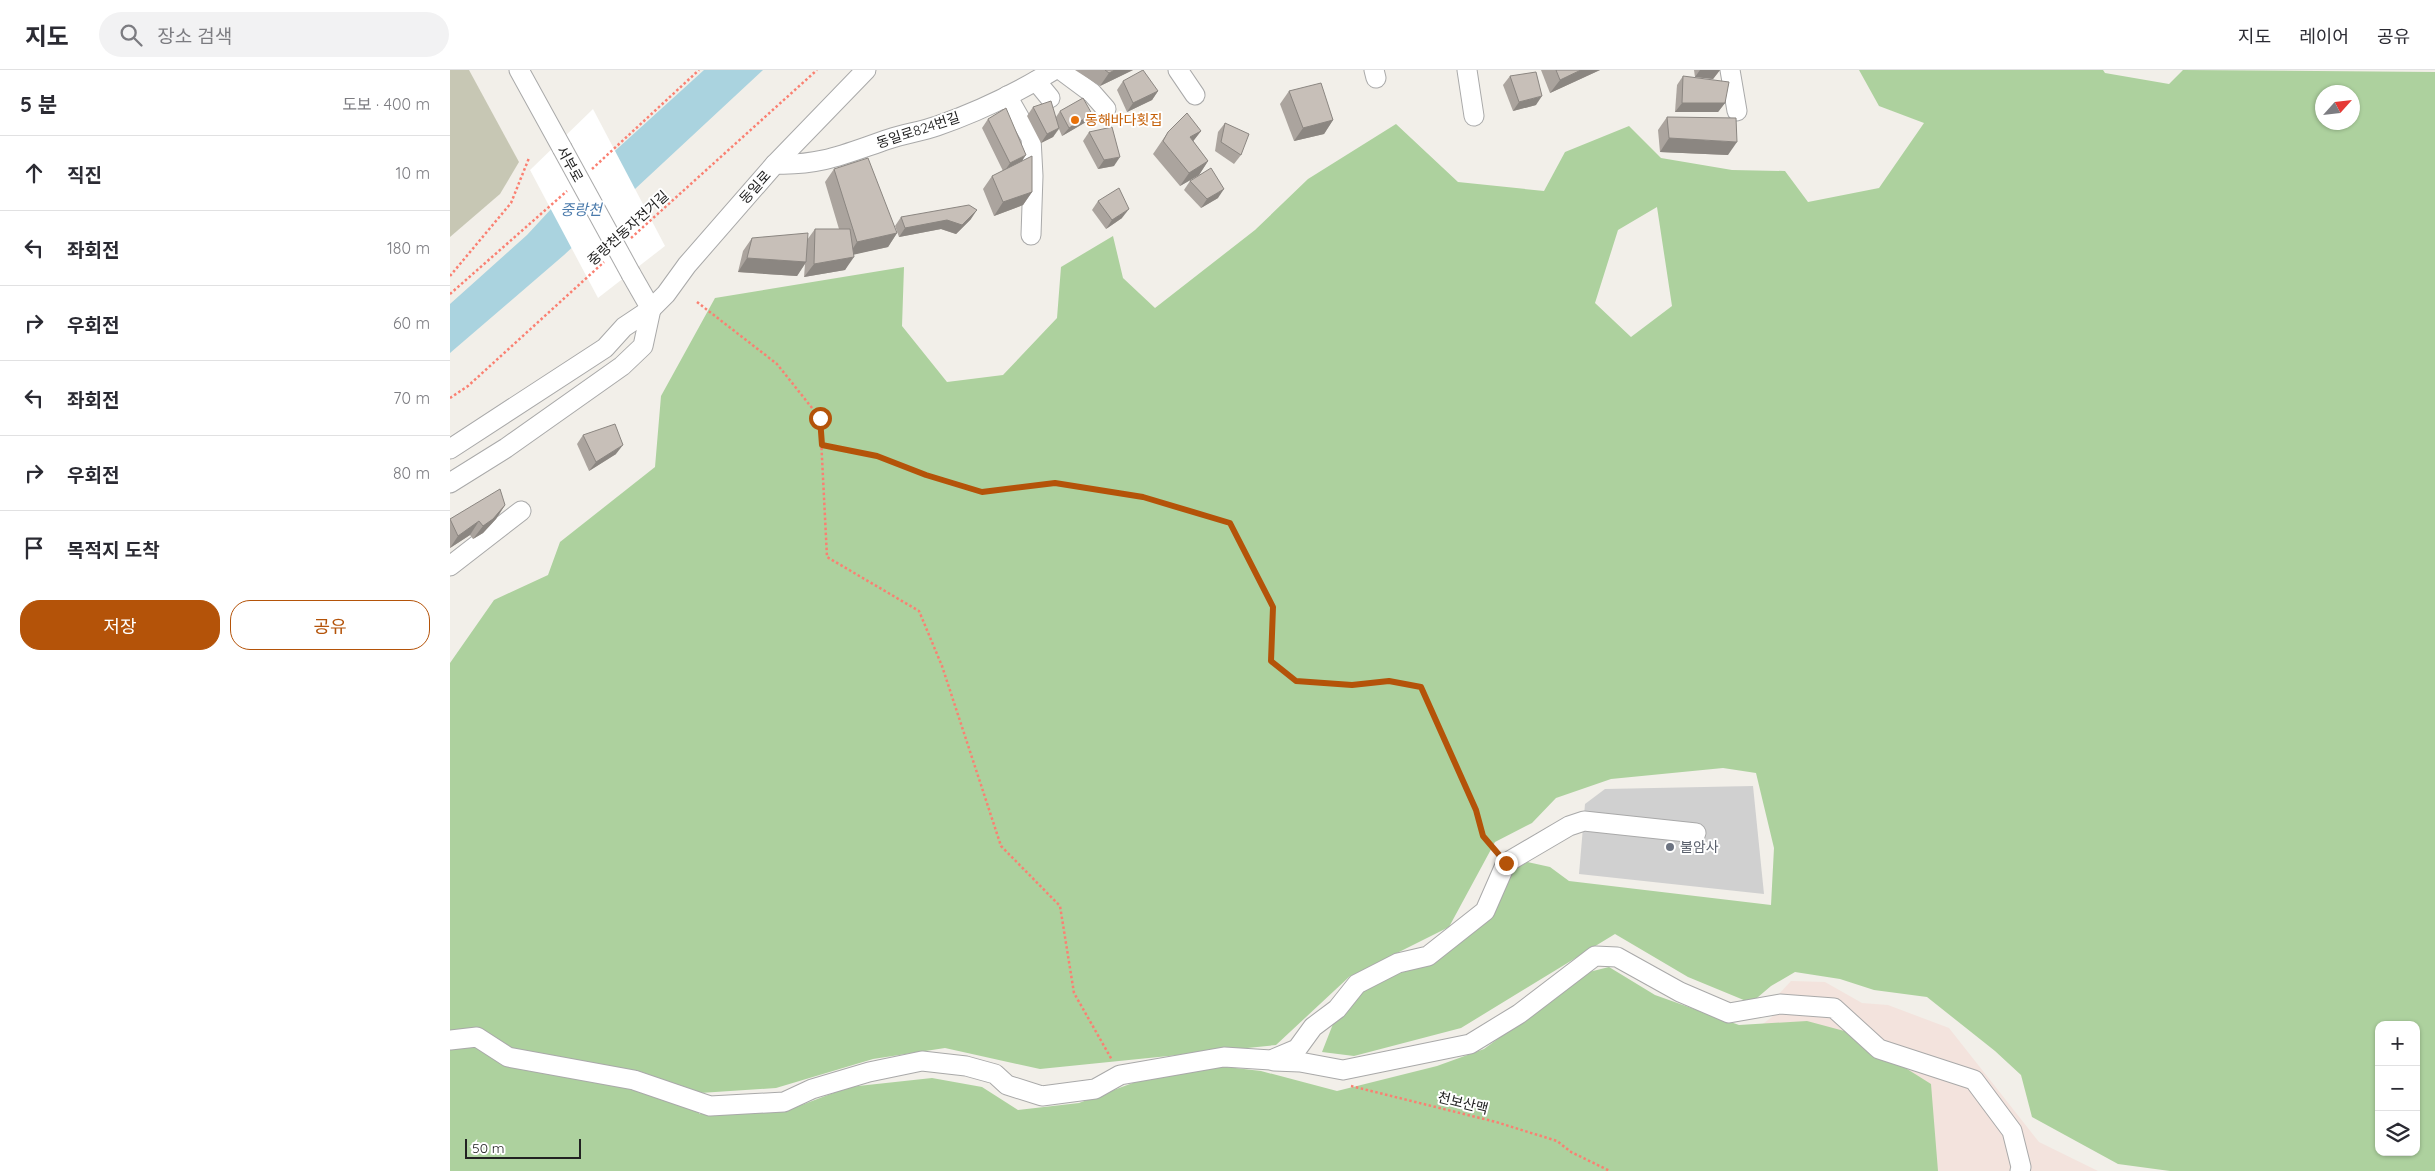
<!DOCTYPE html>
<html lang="ko">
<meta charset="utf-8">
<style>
:root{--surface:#fff;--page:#f2f2f3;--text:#2b2b33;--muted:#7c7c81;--line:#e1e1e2;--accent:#b45309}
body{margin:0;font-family:Quicksand,"Noto Sans KR",sans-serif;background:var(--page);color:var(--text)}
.controls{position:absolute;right:15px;bottom:15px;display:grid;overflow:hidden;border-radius:10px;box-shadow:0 1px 4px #0004}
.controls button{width:45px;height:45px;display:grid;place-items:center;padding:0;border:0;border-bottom:1px solid var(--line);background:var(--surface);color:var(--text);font:25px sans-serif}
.compass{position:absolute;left:1865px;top:15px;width:45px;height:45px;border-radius:50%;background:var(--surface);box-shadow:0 1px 4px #0004;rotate:63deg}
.scale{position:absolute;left:15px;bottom:12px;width:116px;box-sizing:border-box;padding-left:5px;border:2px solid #222;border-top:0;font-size:14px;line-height:18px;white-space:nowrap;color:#222;-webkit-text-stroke:4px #fff;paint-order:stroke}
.stop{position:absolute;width:15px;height:15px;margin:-11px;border:4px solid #b45309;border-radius:50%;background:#fff}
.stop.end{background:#b45309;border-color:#fff;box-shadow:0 1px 5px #0008}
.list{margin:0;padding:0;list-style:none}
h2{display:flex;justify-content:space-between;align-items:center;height:65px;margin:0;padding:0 20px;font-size:21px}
h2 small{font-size:16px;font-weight:400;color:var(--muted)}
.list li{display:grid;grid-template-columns:32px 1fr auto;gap:15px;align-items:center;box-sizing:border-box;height:75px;padding:0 20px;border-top:1px solid var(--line)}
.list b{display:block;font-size:19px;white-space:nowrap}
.list em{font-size:16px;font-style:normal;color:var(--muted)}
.actions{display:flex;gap:10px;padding:15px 20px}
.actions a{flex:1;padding:11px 0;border:1px solid var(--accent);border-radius:20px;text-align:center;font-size:18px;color:var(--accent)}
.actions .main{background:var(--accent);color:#fff}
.icon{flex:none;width:28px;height:28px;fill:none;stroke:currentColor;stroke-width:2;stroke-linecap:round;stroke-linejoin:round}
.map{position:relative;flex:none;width:1985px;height:1101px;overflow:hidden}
header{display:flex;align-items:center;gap:30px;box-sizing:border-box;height:70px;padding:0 25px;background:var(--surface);border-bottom:1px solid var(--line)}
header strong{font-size:24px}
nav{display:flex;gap:28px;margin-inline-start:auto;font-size:18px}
.search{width:350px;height:45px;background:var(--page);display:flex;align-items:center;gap:12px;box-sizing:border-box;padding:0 18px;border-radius:28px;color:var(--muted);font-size:19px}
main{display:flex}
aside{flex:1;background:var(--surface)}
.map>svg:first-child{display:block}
.religious{fill:#d0d0d0}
.military{fill:#f3e3dd}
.construction{fill:#c7c7b4}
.forest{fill:#add19e;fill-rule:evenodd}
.water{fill:#aad3df}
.pier{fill:#fff}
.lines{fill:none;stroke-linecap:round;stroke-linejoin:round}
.minor-casing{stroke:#a9a9a9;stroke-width:21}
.path{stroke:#fa8072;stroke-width:2.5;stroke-dasharray:2.5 2.5;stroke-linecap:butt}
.minor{stroke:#fff;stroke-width:19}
.minor-bridge-casing{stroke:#a9a9a9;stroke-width:21;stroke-linecap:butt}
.minor-bridge{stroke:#fff;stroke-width:19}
.wall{fill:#aba49e}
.shaded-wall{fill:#8b8681}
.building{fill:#c7bfb8;stroke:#8b8681}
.route{stroke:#b45309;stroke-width:6}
.food-dot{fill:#e8710a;stroke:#fff;stroke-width:2}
.worship-dot{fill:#6b7280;stroke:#fff;stroke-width:2}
.labels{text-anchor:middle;stroke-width:4;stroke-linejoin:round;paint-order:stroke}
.food-label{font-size:14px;fill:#c56008;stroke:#fff;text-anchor:start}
.street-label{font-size:14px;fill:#222;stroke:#fff}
.worship-label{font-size:14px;fill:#5b616d;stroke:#fff;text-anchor:start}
.water-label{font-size:15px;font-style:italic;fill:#4a7aab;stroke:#fff}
</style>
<header>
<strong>지도</strong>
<div class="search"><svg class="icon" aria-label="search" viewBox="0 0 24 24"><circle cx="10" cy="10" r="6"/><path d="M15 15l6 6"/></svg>장소 검색</div>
<nav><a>지도</a><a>레이어</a><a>공유</a></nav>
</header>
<main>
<aside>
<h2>5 분<small>도보 · 400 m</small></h2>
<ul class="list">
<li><svg class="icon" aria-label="ahead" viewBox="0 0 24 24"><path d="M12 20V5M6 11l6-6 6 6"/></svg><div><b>직진</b></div><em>10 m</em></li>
<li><svg class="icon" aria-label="left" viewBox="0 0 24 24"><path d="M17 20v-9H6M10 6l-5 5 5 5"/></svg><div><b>좌회전</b></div><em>180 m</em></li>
<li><svg class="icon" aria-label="right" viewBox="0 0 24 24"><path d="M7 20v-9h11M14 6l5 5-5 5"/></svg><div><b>우회전</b></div><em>60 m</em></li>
<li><svg class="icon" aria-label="left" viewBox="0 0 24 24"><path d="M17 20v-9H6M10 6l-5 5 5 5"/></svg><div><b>좌회전</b></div><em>70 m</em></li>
<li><svg class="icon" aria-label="right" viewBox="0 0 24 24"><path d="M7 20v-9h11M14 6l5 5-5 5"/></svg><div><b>우회전</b></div><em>80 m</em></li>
<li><svg class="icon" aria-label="arrive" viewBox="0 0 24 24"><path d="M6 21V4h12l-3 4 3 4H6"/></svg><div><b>목적지 도착</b></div></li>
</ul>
<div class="actions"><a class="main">저장</a><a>공유</a></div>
</aside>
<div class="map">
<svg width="1985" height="1101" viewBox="0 0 1985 1101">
<rect width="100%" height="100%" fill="#f2efe9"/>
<polygon class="religious" points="1303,716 1314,824 1129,804 1135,734 1155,719"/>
<polygon class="military" points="1341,911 1375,912 1412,933 1438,935 1499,958 1589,1072 1648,1101 1395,1101 1286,974 1322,947 1327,926"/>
<polygon class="construction" points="0,0 19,0 69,92 50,124 0,167"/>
<path class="forest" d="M1409,0H1653L1655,3L1719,14L1733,0L1985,2V1101H1720L1668,1094L1582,1047L1571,1005L1545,981L1477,927L1424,920L1390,909L1345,902L1321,916L1301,933L1238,907L1165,864L1011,958L904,986L872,982L883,954L913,921L950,903L985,892L1073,791L1100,797L1119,811L1321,835L1324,778L1306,703L1273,698L1161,709L1106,728L1082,753L1045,772L999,857L899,907L826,975L590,999L495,978L423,989L326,1018L250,1023L249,1044L341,1039L399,1017L482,1008L532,1017L568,1040L629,1033L688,1011L768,996L811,1001L887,1021L987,996L1034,979L1139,902L1159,897L1205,925L1289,955L1357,951L1398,962L1481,1014L1488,1101H0V593L44,530L98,505L110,472L205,397L211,326L265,228L454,197L452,256L497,312L553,305L607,248L611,197L663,166L673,208L705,238L805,160L858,109L946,54L1008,112L1094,121L1115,82L1179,56L1211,88L1282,100L1335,101L1358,132L1429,118L1474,53L1429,36ZM1872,22H1902V52H1872ZM1207,137L1222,236L1181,267L1145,233L1168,160ZM1929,955H1966V1082H1929Z"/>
<polygon class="water" points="254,0 313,0 114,185 0,283 0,234 77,165 102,138"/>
<polygon class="pier" points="143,39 215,176 148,228 80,100"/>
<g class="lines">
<defs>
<g id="minor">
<polyline points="69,0 112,78"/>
<polyline points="611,0 642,23 656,39"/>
<polyline points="728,0 745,25"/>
<polyline points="924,0 926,8"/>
<polyline points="1017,0 1024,46"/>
<polyline points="1280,0 1287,41"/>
<polyline points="586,11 600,28"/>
<polyline points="557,26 581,68 583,106 581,165"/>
<path d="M325,94C371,96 397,83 439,69C455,64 472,61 487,56C527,42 567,23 604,0"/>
<polyline points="181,204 201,239"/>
<polyline points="0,379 155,278 174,257 201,239 216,224 237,195 325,94 416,0"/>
<polyline points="0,413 56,378 172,296 193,276 201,239"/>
<polyline points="0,496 71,441"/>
<polyline points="0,970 27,967 58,987 184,1010 260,1036 334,1032 362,1019 419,1002 472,991 516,996 545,1004 557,1015 592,1026 645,1019 670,1005 774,987 821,990 847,979 863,957 887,939 907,914 948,893 978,886 1035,841 1056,793 1119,756 1134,751 1246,763"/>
<polyline points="824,991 850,992 893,1000 1020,974 1069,944 1145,886 1167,887 1230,922 1279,943 1330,934 1384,938 1429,979 1524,1010 1562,1061 1571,1097 1570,1101"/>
</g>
</defs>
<use href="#minor" class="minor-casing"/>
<g class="path">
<polyline points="142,99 249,0"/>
<polyline points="181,168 367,0"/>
<polyline points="0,206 61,133 79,88"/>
<polyline points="0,224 117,121"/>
<polyline points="247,232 327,294 370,348 377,487 469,541 492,596 551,776 610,836 624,923 662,990"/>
<polyline points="0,328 18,316 154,192"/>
<polyline points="372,375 427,386 476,405 532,422 605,413 693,427 780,453 823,537 821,591 846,611 902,615 939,611 971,617 1026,739 1033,766 1046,780"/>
<polyline points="901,1016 1046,1052 1107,1071 1121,1082 1160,1101"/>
</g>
<use href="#minor" class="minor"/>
<defs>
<polyline id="minor-bridge" points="112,78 181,204"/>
</defs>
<use href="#minor-bridge" class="minor-bridge-casing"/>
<use href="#minor-bridge" class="minor-bridge"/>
</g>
<g class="wall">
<polygon points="625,0 683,0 650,16"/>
<polygon points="1091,0 1150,0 1100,23"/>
<polygon points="1244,0 1270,0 1263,9 1245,7"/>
<polygon points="1060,6 1086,35 1063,41 1053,15"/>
<polygon points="1233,6 1275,33 1268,42 1225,42 1227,15"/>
<polygon points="673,11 708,21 702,30 677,42 667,20"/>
<polygon points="839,21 883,50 874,64 844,71 830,34"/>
<polygon points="583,37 606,47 610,41 636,52 612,66 609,59 603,67 591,73 577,46"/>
<polygon points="1217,47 1278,85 1210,82 1208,60"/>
<polygon points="538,49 572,91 582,122 573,135 544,146 533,119 542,106 553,101 532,58"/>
<polygon points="775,53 791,85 784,94 765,81 768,62"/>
<polygon points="751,61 743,71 758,91 749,105 730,116 703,84 718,62"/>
<polygon points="639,62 664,96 648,99 633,71"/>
<polygon points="384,99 447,163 438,177 404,184 395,200 354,207 355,194 347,206 288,202 293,181 302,168 357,170 365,159 389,159 375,112"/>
<polygon points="740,111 768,128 751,138 734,120"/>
<polygon points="648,131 672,148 656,159 642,140"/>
<polygon points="451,147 521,149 506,164 491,159 449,167 445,156"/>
<polygon points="133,365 166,384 139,401 127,374"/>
<polygon points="55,435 46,449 33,463 23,469 20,465 0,478 0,449"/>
</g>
<g class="shaded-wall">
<polygon points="665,0 683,0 650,16 659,3"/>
<polygon points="1131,0 1150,0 1100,23 1110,10"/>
<polygon points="1250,0 1270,0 1263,9 1245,7"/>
<polygon points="708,21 702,30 677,42 683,33"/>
<polygon points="1092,26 1086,35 1063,41 1069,32"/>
<polygon points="1232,33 1275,33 1268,42 1225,42"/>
<polygon points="642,44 636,52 612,66 619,58"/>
<polygon points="883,50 874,64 844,71 853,58"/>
<polygon points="609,58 603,67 591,73 597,64"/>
<polygon points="751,61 741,74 740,67"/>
<polygon points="1219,68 1287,72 1278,85 1210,82"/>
<polygon points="576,85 570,94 554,102 560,93"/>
<polygon points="670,87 664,96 648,99 654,90"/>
<polygon points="758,91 749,105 730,116 739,103"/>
<polygon points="774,119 768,128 751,138 757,129"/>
<polygon points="582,122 573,135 544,146 553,132"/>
<polygon points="679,139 672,148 656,159 662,150"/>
<polygon points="527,140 521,149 506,164 491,159 449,167 455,158"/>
<polygon points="447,163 438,177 398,186 407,172"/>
<polygon points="404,187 395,200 354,207 364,194"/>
<polygon points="297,188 356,192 347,206 288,202"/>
<polygon points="173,375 166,384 139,401 146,392"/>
<polygon points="55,435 46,449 33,463 23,469 33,456"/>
<polygon points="29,451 20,465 0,478 8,466"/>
</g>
<g class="building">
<polygon points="655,0 665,0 659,3"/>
<polygon points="693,0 708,21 683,33 673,11"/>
<polygon points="1106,0 1131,0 1110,10"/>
<polygon points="1086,2 1092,26 1069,32 1060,6"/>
<polygon points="1233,6 1279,12 1275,33 1232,33"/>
<polygon points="871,13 883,50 853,58 839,21"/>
<polygon points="633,28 642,44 619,58 610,41"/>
<polygon points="601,31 609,58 597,64 583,37"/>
<polygon points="556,38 576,85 560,93 538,49"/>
<polygon points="737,43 751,61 740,67 758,91 739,103 713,71 718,62"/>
<polygon points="1217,47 1286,48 1287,72 1219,68"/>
<polygon points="775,53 799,64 791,85 771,72"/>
<polygon points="662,57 670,87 654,90 639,62"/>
<polygon points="582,86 582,122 553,132 542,106"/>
<polygon points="418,88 447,163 407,172 384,99"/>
<polygon points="761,98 774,119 757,129 740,111"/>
<polygon points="669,118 679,139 662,150 648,131"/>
<polygon points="519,135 527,140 512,155 497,150 455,158 451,147"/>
<polygon points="365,159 400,159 404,187 364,194"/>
<polygon points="358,163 356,192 297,188 302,168"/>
<polygon points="165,354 173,375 146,392 133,365"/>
<polygon points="50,419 55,435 43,449 33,456 29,451 8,466 0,449"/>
</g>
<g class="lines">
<polyline class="route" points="370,348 372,375 427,386 476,405 532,422 605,413 693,427 780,453 823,537 821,591 846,611 902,615 939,611 971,617 1026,740 1033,766 1056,793"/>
</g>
<circle class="food-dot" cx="625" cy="50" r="5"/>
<circle class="worship-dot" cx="1220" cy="777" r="5"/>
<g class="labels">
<g class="food-label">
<text x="635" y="55">동해바다횟집</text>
</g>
<g class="street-label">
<text transform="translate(468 60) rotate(-18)" y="5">동일로824번길</text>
<text transform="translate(120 94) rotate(61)" y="5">서부로</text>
<text transform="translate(305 117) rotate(-48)" y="5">동일로</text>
<text transform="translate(178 158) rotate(-42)" y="5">중랑천동자전거길</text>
<text transform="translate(1013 1033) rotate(14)" y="5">천보산맥</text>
</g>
<g class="worship-label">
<text x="1230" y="782">불암사</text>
</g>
<g class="water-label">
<text x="131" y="145">중랑천</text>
</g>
</g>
</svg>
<div class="controls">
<button>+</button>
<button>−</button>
<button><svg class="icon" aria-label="layers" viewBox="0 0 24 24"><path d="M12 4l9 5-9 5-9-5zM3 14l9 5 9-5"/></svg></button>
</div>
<svg class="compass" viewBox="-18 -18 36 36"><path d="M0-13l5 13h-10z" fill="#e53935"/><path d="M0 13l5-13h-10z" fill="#7c7c81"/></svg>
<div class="scale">50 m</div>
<div class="stop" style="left:370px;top:348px"></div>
<div class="stop end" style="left:1056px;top:793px"></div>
</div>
</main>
